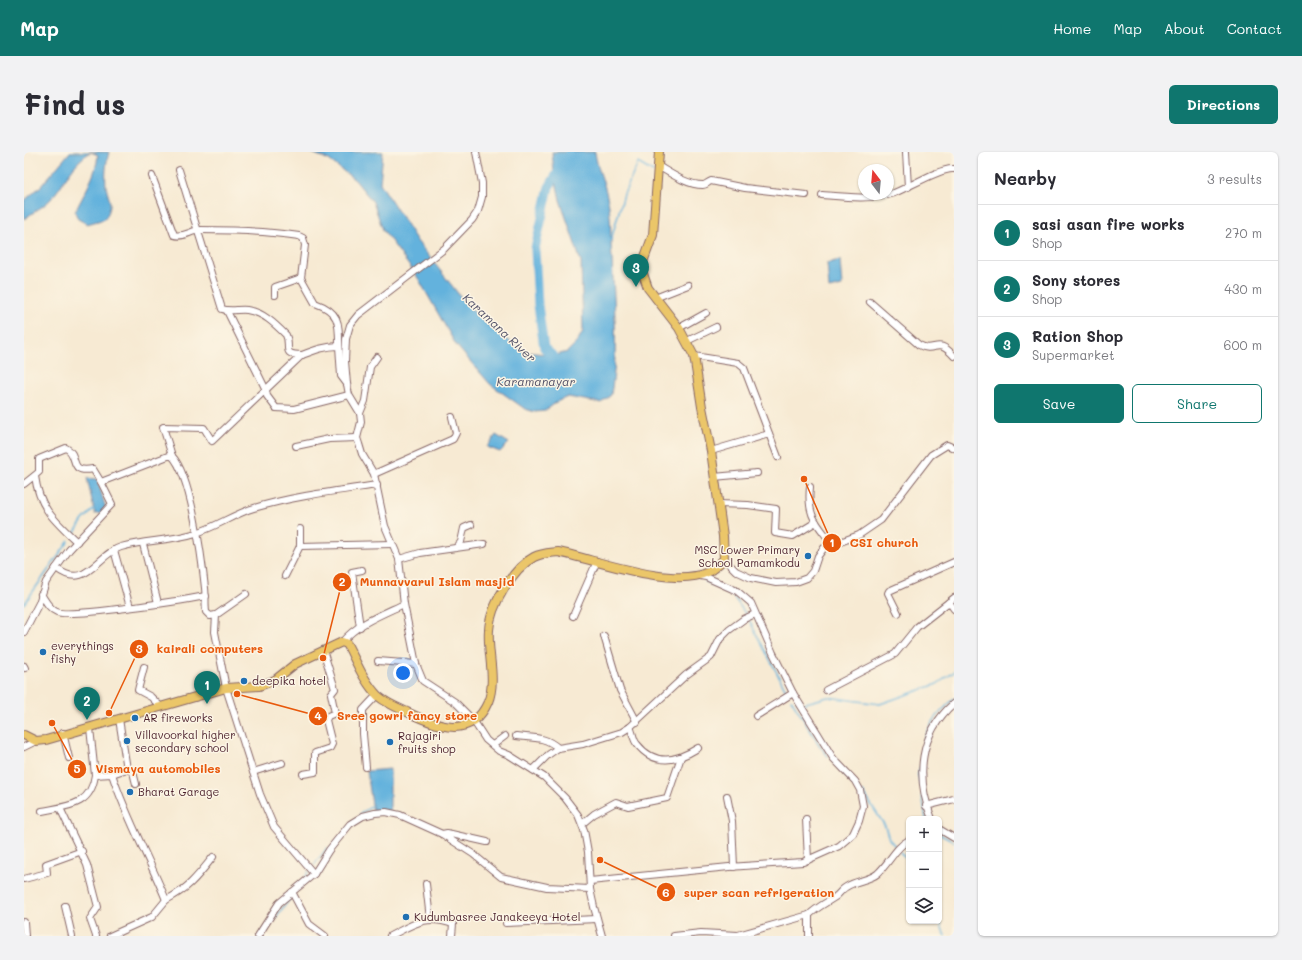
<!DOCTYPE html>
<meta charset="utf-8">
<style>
:root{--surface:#fff;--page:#f2f2f3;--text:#2b2b33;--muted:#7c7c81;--line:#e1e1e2;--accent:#0f766e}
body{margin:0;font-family:Mali,sans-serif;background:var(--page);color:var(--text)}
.controls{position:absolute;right:12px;bottom:12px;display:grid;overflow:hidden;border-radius:6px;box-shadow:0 1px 3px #0004}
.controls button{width:36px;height:36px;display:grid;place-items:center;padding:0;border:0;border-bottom:1px solid var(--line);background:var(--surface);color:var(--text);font:20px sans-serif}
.compass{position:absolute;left:834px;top:12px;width:36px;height:36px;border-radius:50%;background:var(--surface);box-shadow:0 1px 3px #0004;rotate:344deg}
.you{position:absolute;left:379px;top:521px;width:14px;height:14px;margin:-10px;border:3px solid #fff;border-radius:50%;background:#1a73e8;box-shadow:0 0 0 6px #1a73e833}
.badge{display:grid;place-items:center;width:26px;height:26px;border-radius:50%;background:var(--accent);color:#fff;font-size:13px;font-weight:700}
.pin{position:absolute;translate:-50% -33px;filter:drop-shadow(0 1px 2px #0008)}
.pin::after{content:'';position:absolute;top:21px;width:14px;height:12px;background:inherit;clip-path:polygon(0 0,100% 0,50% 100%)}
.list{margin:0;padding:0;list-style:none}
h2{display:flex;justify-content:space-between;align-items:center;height:52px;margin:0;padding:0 16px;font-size:17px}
h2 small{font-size:13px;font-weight:400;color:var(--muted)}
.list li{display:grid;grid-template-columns:26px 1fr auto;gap:12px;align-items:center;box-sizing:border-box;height:56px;padding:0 16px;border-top:1px solid var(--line)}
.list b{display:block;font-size:15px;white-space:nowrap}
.list p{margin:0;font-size:13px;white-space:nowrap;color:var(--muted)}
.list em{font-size:13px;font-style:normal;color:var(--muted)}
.actions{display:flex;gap:8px;padding:12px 16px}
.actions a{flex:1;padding:9px 0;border:1px solid var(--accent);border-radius:6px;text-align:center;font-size:14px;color:var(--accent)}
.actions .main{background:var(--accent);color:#fff}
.icon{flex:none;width:22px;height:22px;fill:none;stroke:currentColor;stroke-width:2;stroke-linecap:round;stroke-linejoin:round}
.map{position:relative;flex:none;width:930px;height:784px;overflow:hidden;border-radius:6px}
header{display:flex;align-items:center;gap:24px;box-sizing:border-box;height:56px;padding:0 20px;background:var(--accent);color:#fff}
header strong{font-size:19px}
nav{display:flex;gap:22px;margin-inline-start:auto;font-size:14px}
.intro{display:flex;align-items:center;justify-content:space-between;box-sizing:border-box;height:96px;padding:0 24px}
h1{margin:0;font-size:28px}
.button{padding:10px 18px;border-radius:6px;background:var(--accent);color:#fff;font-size:14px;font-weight:700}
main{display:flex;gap:24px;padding:0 24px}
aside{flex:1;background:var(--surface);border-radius:6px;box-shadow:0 1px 3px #0004}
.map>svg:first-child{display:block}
.water{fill:#63b2dd;stroke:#566884}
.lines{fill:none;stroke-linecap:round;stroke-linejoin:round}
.stream{stroke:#63b2dd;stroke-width:1.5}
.river{stroke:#63b2dd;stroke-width:9}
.minor-casing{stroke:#876666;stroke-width:8}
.major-casing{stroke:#876666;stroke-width:10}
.minor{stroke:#fff;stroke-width:6}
.major{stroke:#ebc669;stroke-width:8}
.poi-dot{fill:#1f6fb2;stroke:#fcf5e5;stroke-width:1.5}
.labels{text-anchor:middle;stroke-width:3;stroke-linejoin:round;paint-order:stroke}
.poi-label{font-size:11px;fill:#4a1f2b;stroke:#fcf5e5;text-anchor:start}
.water-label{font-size:12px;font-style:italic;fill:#535269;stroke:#fcf5e5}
.leader{fill:none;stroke:#e8590c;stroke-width:1.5}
.callout-dot{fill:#e8590c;stroke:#fcf5e5;stroke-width:1.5}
.mark-label{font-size:12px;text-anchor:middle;font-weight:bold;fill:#fff}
.callout-label{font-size:12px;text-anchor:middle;font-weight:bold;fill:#e8590c;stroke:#fcf5e5;stroke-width:3;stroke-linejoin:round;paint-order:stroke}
</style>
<header>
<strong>Map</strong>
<nav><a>Home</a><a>Map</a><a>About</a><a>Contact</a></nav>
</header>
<div class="intro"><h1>Find us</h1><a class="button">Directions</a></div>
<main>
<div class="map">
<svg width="930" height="784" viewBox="0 0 930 784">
<rect width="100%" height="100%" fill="#fcf5e5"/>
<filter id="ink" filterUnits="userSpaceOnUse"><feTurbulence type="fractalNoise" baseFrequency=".025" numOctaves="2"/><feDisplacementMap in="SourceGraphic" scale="8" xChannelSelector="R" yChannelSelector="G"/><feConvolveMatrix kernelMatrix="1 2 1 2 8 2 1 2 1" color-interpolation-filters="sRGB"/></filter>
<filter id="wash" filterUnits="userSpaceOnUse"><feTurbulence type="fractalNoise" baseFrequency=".012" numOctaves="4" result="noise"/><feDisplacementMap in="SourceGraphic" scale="16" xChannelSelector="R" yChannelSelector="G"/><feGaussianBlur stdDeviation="0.9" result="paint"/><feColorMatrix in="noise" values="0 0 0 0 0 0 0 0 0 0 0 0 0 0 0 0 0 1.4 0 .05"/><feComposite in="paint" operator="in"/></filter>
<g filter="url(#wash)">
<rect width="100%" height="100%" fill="#f7ead3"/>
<g class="water">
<path d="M46,0H67C48,10 40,33 26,48C19,55 8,61 0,67V49L17,34Z"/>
<path d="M67,0H85C82,11 81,23 82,34C85,50 90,51 81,67L63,72L54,67L51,60C60,41 72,24 74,3Z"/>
<path d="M286,0H359L356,31L393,89L440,149L457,167L481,186L501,200L532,203L543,200L553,190L559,179L557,110L536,48L530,20L528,0H571C573,16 580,29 583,44C588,63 586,86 588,106C590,151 595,198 587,243L577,251L544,245L534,249L521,259L511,260L501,257L466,232L432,193L394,126L359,78L349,50L331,28L305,8Z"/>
<polygon points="816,108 818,134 805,137 803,111"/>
<polygon points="472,283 485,291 476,300 463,295"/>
<polygon points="63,326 73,327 83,360 71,362"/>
<polygon points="366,617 366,659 349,659 343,619"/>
</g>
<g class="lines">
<g class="stream">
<polyline points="587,88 600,42 614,11 629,20"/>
<polyline points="50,382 59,368 70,357"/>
<polyline points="681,429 709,444 723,464"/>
<polyline points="0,452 45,389"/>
<polyline points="725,468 763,540"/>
<polyline points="767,547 796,594 804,604"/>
<polyline points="778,552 804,545 856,552 913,532 930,520"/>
<path d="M898,598C902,575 913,562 930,547"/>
<polyline points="896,615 894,623 897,635"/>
<polyline points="820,622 831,634"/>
<polyline points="839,640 861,674 865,687 871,694"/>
<polyline points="898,643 902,667"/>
<polyline points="336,662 348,654"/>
<polyline points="915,682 930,690"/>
<polyline points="876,700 885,711"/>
<polyline points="290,713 303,696"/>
<polyline points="281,726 285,719"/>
<polyline points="915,768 921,784"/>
<polyline points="239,782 268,744"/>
</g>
<polyline class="river" points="536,210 520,196 514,153 511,97 525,35 546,0"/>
</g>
</g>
<g filter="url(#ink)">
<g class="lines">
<defs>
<g id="minor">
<polyline points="452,0 458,31 458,45 454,59 448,68 420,97 334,163 326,173 322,187 321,209 323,232 325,243 336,261 337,270 333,286 335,292 338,302 350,322 361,374 375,407 380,452 392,512 399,529 431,550 449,568 462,588 475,599 485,603 520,625 541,646 554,663 560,678 564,700 566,737 570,755 578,784"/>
<polyline points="882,0 884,35"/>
<path d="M634,14C646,21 663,33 679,33C682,33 684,30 687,29L721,36L782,43"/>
<path d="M155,18L198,157C206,160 215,157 223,158C239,160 251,172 262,183C268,195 256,203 278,203"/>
<path d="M128,24L150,83C160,86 167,78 177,78C210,78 243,79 275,84L279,86L281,93L277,126L291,151C316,160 315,171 315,194"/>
<path d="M798,43C822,45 846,48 870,41C884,36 917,15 930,17"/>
<polyline points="251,143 251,135 277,126"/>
<polyline points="631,146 664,133"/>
<path d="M846,150L895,193C912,202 912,184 930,204"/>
<polyline points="203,159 242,238 243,244 252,256 270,257 325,243"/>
<polyline points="655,176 682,161"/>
<polyline points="663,189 692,175"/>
<polyline points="670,204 714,211 720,216 754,305"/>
<polyline points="336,261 341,249 346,215 353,205"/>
<polyline points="272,294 305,287 333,286"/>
<polyline points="687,299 745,282"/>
<path d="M148,304L139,275L180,276L188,289L278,203C291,198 302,194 315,194L317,224L323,232"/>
<polyline points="350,322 429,287 432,281 428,265"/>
<path d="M11,324C15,356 31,369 53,390"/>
<polyline points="690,325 733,321"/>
<path d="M0,332L15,320V307L42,296C56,303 43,322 69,317L77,330L144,304H148C167,323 178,407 181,436C182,444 181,452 182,460L186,464L192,463L191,480L202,536L236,642L250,675L290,722"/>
<path d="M786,335C783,365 792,370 809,393"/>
<polyline points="694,352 724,353 752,357 751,381 769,384 792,370"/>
<polyline points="276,377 276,394 368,392"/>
<polyline points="119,392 134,451"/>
<polyline points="432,396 437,390 440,376 447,373"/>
<polyline points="90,398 106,455"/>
<polyline points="375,407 396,401 460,392"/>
<polyline points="700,407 712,419 727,426 752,431 772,430 783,426 789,419 794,404 800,396 835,383 857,368 907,303 923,293 930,296"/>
<path d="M32,416C62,440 73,402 97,395C121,388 147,389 172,381C192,375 210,362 230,356C270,344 312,339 353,333"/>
<polyline points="261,424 276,394"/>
<path d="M17,442C21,448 25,457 33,460C45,466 161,448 182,444"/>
<polyline points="925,450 930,457"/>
<polyline points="874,461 864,441 865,439 930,410"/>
<polyline points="192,463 222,442"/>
<polyline points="549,464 573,409"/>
<polyline points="336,475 328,420 338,418"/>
<polyline points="0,480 15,451 22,430 45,398 88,352 77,330"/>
<polyline points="580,484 596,538 613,570"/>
<path d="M318,490C334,471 359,462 380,452"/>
<polyline points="354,509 392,512"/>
<polyline points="0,514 1,516"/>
<polyline points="120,515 114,538 127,545 137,555"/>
<polyline points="802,538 871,502 893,475 930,446"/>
<polyline points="732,564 769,541"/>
<polyline points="95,567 103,617"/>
<path d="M606,575C609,580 609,588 613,592C631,615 653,609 674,596"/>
<path d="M66,576L71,623L88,622C102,665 125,706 142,748C165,736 173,725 189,705"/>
<polyline points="39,581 45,606"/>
<path d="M492,584C508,586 521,584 534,596"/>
<polyline points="469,593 481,584"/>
<polyline points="0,595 12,589"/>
<polyline points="342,615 339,582 339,558 353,543"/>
<polyline points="509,618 524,603 534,596 559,592 598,580 606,575 662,523 687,505 696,487 705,478 720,467 731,462"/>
<polyline points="229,620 258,611"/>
<polyline points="88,622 103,617 109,620 112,632"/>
<polyline points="279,622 291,620 291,601 306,596 308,592 302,568 304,564 311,561 307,542 311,537 299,498"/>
<polyline points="703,644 708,669 710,715"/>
<polyline points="902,654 930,647"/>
<polyline points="36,656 63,713 74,755 66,767 72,784"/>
<path d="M18,659C44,654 67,654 71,623"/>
<polyline points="782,667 784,708"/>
<path d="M908,667C891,624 895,582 930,551"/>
<polyline points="558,672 570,662 592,650 604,654 643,646 657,605"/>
<polyline points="915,677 930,686"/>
<polyline points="418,682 423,681 463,690"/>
<polyline points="0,727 23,721 22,712 58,699"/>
<polyline points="566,729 705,715 779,710 815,694 829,682 835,669 839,654 836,638 831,629 809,606 769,541 749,501 727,451 713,439 682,425 676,424"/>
<polyline points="402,732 406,767"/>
<polyline points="268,740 285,772 301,784"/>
<polyline points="41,754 48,784"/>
<polyline points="0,770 1,784"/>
<polyline points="482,771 573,767"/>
<polyline points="86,784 128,765 142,748"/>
<polyline points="234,784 255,751 290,722 305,698 326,672 339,664 351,661 362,660 376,663 418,682 449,702 477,725 523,735 566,737"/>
<path d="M366,784C390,772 401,762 429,772L428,784"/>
<path d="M650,784L677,781L714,783L785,763C793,755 802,751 811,745C815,742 818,737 822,735C832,728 844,729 853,722C865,712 871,695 885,688"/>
<polyline points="785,784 785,763"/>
</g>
<path id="major" d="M0,583L12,589L22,588L202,536L235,534L251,528L271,512L318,490L323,492C332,509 340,530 354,544C362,551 374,556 383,560C412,574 447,589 464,550C473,528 463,500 465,478C466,454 489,416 510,405C518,401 526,401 534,400C573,408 648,437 684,420C690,417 695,412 700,407L699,384L687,299L678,255L670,204L655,176L624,136L618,119L619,110L629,83L635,0"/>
</defs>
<use href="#minor" class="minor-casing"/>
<use href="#major" class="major-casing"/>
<use href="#minor" class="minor"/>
<use href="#major" class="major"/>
</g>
</g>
<g class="poi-dot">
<circle cx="784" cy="404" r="4"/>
<circle cx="19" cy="500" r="4"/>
<circle cx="220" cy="529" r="4"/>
<circle cx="111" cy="566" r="4"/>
<circle cx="103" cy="589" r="4"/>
<circle cx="366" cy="590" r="4"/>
<circle cx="106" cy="640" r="4"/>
<circle cx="382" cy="765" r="4"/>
</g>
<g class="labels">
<g class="poi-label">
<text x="776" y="402" text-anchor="end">MSC Lower Primary<tspan x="776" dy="13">School Pamamkodu</tspan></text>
<text x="27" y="498">everythings<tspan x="27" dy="13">fishy</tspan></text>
<text x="228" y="533">deepika hotel</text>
<text x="119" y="570">AR fireworks</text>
<text x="111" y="587">Villavoorkal higher<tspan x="111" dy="13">secondary school</tspan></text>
<text x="374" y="588">Rajagiri<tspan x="374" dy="13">fruits shop</tspan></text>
<text x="114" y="644">Bharat Garage</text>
<text x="390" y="769">Kudumbasree Janakeeya Hotel</text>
</g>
<g class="water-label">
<text transform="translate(475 176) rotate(43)" y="4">Karamana River</text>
<text x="512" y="234">Karamanayar</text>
</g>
</g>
<path class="leader" d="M780 327L808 391M299 506L318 430M85 561L115 497M213 542L294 564M28 571L53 617M576 708L642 740"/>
<g class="callout-dot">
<circle cx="780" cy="327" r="4"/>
<circle cx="299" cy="506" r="4"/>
<circle cx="85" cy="561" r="4"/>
<circle cx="213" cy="542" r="4"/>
<circle cx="28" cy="571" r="4"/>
<circle cx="576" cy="708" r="4"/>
<circle cx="808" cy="391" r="10"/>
<circle cx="318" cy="430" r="10"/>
<circle cx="115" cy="497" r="10"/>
<circle cx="294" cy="564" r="10"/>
<circle cx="53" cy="617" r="10"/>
<circle cx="642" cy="740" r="10"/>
</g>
<g class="mark-label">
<text x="808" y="395">1</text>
<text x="318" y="434">2</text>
<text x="115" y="501">3</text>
<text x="294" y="568">4</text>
<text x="53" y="621">5</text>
<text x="642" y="745">6</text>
</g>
<g class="callout-label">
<text x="860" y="395">CSI church</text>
<text x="413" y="434">Munnavvarul Islam masjid</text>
<text x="186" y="501">kairali computers</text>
<text x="383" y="568">Sree gowri fancy store</text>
<text x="134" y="621">Vismaya automobiles</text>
<text x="735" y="745">super scan refrigeration</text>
</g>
</svg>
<div class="controls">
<button>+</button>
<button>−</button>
<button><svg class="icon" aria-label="layers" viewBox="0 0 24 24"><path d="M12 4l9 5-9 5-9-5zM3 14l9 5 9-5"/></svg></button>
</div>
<svg class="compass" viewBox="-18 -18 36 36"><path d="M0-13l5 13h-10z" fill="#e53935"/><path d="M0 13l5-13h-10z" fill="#7c7c81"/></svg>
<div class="you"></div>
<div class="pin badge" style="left:183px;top:552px">1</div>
<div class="pin badge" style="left:63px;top:568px">2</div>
<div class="pin badge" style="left:612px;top:135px">3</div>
</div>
<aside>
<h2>Nearby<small>3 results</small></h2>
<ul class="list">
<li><span class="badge">1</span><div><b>sasi asan fire works</b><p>Shop</p></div><em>270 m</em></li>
<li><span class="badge">2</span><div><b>Sony stores</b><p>Shop</p></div><em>430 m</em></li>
<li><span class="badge">3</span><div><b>Ration Shop</b><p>Supermarket</p></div><em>600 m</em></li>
</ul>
<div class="actions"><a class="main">Save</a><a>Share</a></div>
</aside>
</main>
